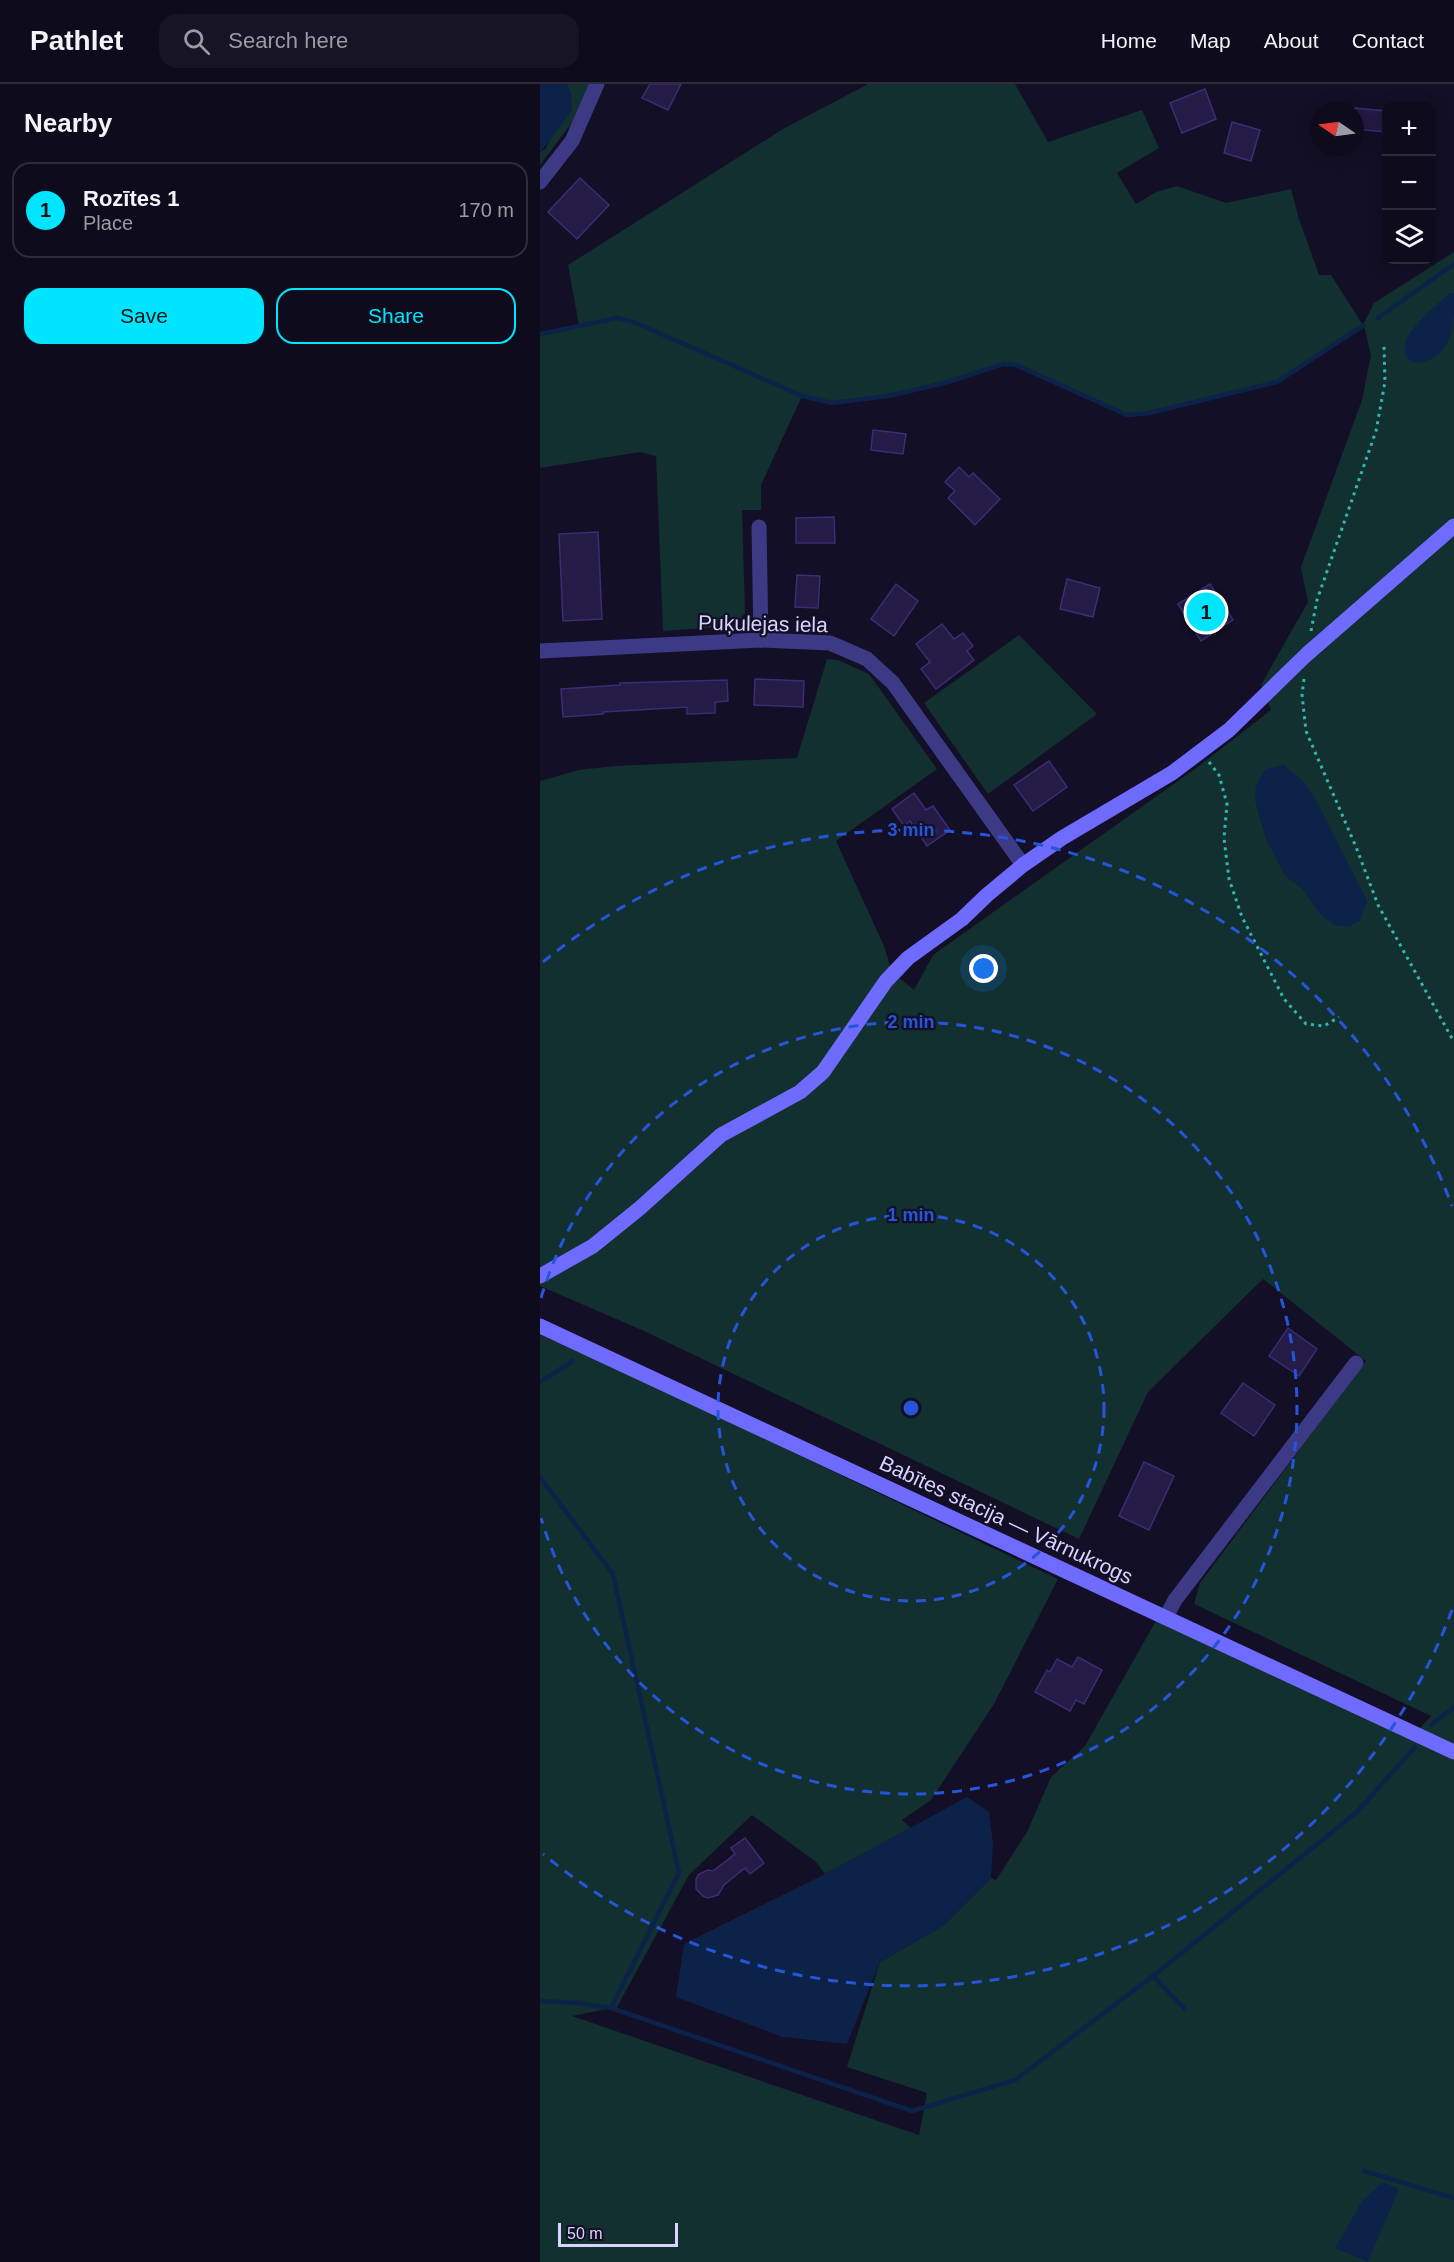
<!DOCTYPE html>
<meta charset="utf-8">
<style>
:root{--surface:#0e0b1c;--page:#171425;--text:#f1f3f6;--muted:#9b9ba3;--line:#2e2b3b;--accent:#00e5ff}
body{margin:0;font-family:Helvetica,sans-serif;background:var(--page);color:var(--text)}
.controls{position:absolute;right:18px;top:18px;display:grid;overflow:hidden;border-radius:12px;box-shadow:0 3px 15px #0003}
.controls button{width:54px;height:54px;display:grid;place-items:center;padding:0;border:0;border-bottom:2px solid var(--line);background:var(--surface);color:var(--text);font:30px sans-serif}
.compass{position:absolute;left:770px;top:18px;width:54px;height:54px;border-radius:50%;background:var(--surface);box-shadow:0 3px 15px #0003;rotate:283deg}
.scale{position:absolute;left:18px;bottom:15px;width:120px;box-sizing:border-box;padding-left:6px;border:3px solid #d9d4ff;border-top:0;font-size:16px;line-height:21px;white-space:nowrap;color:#d9d4ff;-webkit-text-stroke:4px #130f26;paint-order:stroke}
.you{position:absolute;left:444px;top:885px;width:21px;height:21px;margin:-15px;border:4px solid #fff;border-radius:50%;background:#1a73e8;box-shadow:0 0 0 9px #1a73e833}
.badge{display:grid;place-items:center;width:39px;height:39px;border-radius:50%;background:var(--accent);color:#111;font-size:20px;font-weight:700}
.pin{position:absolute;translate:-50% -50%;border:3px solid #fff;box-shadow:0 2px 6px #0006}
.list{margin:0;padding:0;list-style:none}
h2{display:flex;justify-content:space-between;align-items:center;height:78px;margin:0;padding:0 24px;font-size:26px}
h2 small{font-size:20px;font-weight:400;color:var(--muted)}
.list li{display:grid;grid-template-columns:39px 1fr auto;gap:18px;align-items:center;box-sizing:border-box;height:96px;margin:0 12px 12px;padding:0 12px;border:2px solid var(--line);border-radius:18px}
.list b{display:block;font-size:22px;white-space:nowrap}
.list p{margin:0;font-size:20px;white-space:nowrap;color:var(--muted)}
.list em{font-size:20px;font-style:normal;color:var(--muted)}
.actions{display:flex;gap:12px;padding:18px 24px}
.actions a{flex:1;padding:14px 0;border:2px solid var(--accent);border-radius:18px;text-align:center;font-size:21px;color:var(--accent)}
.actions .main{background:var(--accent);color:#111}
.icon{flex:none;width:33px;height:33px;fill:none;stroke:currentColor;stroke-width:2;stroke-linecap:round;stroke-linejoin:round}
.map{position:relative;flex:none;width:914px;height:2178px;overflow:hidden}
header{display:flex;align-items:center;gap:36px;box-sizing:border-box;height:84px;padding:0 30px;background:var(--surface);border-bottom:2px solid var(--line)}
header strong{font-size:28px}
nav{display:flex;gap:33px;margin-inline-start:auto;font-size:21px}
.search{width:420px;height:54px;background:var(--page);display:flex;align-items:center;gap:15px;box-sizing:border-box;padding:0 21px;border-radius:18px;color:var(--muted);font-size:22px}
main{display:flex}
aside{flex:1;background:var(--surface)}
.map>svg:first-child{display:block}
.green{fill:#12302f;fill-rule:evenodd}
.water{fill:#0c2248}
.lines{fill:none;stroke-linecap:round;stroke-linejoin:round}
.stream{stroke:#0c2248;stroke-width:4.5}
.building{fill:#241b47;stroke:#3b2d73;stroke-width:1.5}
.path{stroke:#2fb8b0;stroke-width:3;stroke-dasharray:3 4.5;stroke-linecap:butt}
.street{stroke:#3d3a85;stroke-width:15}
.secondary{stroke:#6f6bff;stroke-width:15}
.ring{fill:none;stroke:#2655da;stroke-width:3;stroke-dasharray:10 8}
.labels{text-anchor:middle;stroke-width:4.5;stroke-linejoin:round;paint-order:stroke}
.street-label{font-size:21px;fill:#d9d4ff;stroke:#130f26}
.centre{fill:#2655da;stroke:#130f26;stroke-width:3}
.ring-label{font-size:18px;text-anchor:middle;font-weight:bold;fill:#2655da;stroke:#130f26;stroke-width:4.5;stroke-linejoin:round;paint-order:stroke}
</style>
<header>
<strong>Pathlet</strong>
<div class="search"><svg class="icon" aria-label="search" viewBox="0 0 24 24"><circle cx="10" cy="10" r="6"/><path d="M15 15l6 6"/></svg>Search here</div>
<nav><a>Home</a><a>Map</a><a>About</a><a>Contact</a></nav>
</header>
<main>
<aside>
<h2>Nearby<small></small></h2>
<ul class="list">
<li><span class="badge">1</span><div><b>Rozītes 1</b><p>Place</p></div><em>170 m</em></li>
</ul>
<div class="actions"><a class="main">Save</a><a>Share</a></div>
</aside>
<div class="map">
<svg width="914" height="2178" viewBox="0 0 914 2178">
<rect width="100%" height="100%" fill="#130f26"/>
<g class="green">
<polygon points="26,0 51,0 43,24 0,81 0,69 6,64 31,9"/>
<path d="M328,0H475L508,58L602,26L619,64L577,89L596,120L616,108L637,102L686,119L751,105L758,132L779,191H791L823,241L834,219L914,168V2178H0V1251L85,1288L518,1495L454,1620L391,1716L362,1736L371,1744L285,1790L276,1778L212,1731L149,1791L77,1923L32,1932L379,2051L387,2009L307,1983L340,1878L404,1841L451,1794L456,1796L487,1748L511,1693L545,1662L617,1535L870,1655L891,1632L654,1520L660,1499L826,1277L723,1195L608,1308L539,1455L104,1247L0,1202V697L39,686L75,682L257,674L287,575L298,576L329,590L397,685L296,757L344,862L352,888L374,906L393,871L659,682L731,626L721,601L768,518L761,483L822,316L831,271L824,242L737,298L609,329L587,331L476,281L463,280L405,299L348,312L292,319L262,312L221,401V426H202L205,529L194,542L123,547L116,372L100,368L0,384V250L39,241L28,181L243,45ZM715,715L781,831L763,805L745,791L726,754Z"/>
<polygon points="479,551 557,630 448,710 384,619"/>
</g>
<g class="water">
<polygon points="0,0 26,0 31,9 32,26 0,69"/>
<path d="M910,209H914C914,242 914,275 875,279L866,273C866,268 864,263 865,259C870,243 897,220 910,209Z"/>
<polygon points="744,681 763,697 776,716 827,817 820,836 809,843 795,841 781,831 763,805 745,791 726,754 715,715 716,701 726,685"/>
<polygon points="427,1713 449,1728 453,1759 451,1794 404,1841 340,1878 307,1960 243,1953 136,1913 144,1860 285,1790"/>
<polygon points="843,2098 859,2105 828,2178 795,2164 822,2117"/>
</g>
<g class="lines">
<g class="stream">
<polyline points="838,234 914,180"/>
<polyline points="0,250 77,234 94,238 262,312 292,319 348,312 405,299 463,280 476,281 587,331 609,329 737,298 824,241"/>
<polyline points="0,1298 33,1277"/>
<polyline points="0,1393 73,1490 139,1789 71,1924"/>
<polyline points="891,1641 914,1623"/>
<polyline points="613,1892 645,1925"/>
<polyline points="0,1917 38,1919 71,1924 372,2027 475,1996 613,1892 817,1728 875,1663"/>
<polyline points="824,2087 914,2114"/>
</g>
</g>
<g class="building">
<polygon points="110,0 141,0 128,26 102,14"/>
<polygon points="665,5 676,35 642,49 630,19"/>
<polygon points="815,24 846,27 846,48 815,45"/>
<polygon points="692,38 720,46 711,77 684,69"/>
<polygon points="40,94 69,121 37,155 8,128"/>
<polygon points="333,346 366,350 363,370 331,366"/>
<polygon points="419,383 429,393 433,389 460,415 435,441 408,414 415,407 405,398"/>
<polygon points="294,433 295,459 256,459 256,434"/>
<polygon points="58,448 62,535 23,537 19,450"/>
<polygon points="257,491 280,492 278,524 255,523"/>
<polygon points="527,495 560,504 553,533 520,525"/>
<polygon points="356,500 378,517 354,552 331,535"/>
<polygon points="670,500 693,536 661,557 638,520"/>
<polygon points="402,540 414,555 423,549 433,562 427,567 434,576 396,605 381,585 390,578 376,560"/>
<polygon points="215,595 264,597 263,623 214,621"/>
<polygon points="187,596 188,617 175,618 175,629 147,630 147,623 63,628 63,630 23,633 21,605 80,601 80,599"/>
<polygon points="509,677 527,703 493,727 474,701"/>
<polygon points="374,709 386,726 393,722 410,746 387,762 370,737 364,742 352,725"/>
<polygon points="748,1244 777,1265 759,1292 729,1272"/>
<polygon points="703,1299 735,1321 714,1352 681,1329"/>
<polygon points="604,1378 634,1392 609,1446 579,1432"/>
<polygon points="538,1573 562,1586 544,1620 536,1616 530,1627 495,1608 507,1586 510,1588 517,1575 532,1583"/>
<polygon points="205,1754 224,1779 210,1790 205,1784 184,1801 178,1811 168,1814 163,1812 156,1805 156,1795 159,1790 168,1786 173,1787 195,1770 191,1764"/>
</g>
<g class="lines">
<g class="path">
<polyline points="771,547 777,516 836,347 845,298 844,262"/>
<polyline points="764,595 762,611 766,647 816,763 838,821 914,958"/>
<polyline points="669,678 679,691 687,720 684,754 689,795 702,833 744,915 766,940 784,942 799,933"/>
</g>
<g class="street">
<polyline points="0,98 32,57 57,0"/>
<polyline points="219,443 221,556"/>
<polyline points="0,567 221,556 290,559 327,575 353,599 483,781"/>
<polyline points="626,1533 635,1516 816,1279"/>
</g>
<g class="secondary">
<polyline points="0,1192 53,1162 100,1124 181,1051 260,1008 283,988 346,897 368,874 422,835 447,811 483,781 522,754 632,689 689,646 766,571 914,442"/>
<polyline points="0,1242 914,1668"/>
</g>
</g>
<g class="ring">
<circle cx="371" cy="1324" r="193"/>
<path d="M1 1214A386 386 0 1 1 1 1434"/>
<path d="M912 1526A578 578 0 0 1 3 1770M3 878A578 578 0 0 1 912 1122"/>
</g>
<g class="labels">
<g class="street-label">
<text transform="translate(223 540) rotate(1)" y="7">Puķulejas iela</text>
<text transform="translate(466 1436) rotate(25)" y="7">Babītes stacija — Vārnukrogs</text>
</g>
</g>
<circle cx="371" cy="1324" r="9" class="centre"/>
<g class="ring-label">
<text x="371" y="752">3 min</text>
<text x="371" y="944">2 min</text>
<text x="371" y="1137">1 min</text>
</g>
</svg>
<div class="controls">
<button>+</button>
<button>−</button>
<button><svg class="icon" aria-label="layers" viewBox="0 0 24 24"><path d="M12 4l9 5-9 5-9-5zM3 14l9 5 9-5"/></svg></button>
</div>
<svg class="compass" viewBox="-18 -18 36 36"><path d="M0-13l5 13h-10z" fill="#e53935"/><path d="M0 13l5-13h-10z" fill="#9b9ba3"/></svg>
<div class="scale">50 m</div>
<div class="you"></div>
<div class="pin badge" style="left:666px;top:528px">1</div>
</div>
</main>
